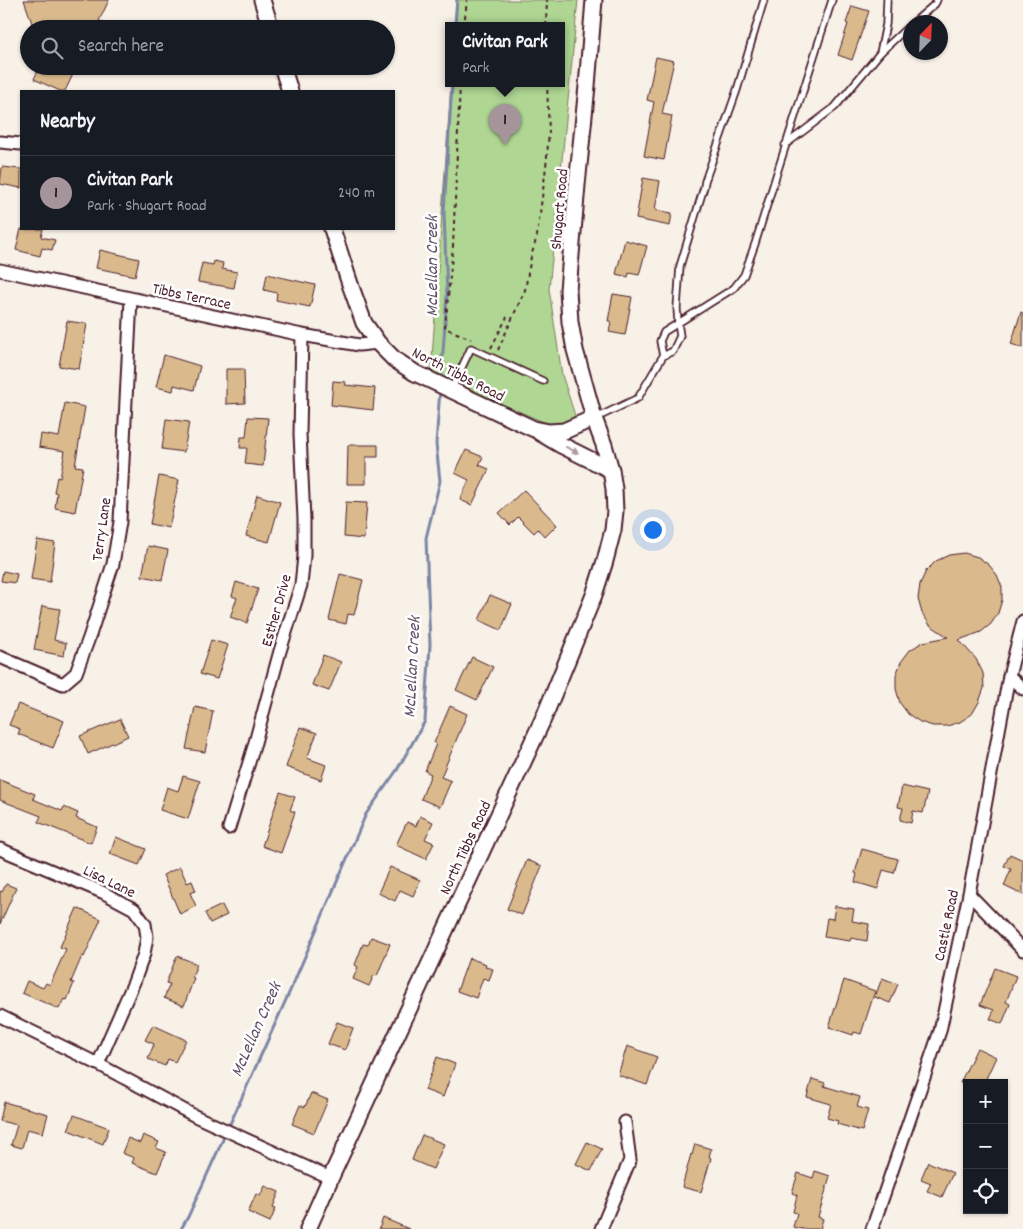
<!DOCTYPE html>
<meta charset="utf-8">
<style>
:root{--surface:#171b24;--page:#20242c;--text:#f1f3f6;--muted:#9ea1a6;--line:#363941;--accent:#a6949b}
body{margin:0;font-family:Dekko,sans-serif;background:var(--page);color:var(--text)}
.controls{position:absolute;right:15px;bottom:15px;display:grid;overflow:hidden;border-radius:0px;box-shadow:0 1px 4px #0004}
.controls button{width:45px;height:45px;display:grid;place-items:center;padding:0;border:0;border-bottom:1px solid var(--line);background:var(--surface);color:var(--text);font:25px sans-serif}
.compass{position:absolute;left:903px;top:15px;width:45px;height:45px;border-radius:50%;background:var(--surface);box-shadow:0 1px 4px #0004;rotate:23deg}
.you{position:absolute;left:652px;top:529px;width:18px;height:18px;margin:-12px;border:4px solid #fff;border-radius:50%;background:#1a73e8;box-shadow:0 0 0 8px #1a73e833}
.badge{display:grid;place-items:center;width:32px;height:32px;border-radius:50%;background:var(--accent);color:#111;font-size:16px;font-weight:700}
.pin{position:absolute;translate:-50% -41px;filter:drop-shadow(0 1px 2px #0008)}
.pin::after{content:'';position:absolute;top:26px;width:18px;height:15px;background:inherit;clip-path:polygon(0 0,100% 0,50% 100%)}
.popup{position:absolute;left:445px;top:22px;width:120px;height:65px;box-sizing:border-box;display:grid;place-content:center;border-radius:0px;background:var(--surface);filter:drop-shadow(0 1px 4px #0005);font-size:16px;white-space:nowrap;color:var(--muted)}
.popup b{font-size:19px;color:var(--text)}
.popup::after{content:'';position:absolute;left:50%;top:100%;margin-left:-10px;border:10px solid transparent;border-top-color:var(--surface)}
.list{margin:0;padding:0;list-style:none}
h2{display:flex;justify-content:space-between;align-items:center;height:65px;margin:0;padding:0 20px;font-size:21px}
h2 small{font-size:16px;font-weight:400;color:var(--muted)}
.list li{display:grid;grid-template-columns:32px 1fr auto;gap:15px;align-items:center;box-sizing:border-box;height:75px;padding:0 20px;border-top:1px solid var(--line)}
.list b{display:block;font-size:19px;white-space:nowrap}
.list p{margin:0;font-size:16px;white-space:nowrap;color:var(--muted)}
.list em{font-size:16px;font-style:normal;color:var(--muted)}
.icon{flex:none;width:28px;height:28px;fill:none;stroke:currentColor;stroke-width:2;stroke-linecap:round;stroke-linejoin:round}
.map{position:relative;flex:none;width:1023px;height:1229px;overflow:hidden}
.search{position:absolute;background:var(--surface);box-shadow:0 1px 4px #0004;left:20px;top:20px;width:375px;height:55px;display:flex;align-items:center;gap:12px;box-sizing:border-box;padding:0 18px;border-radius:28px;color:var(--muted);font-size:19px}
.panel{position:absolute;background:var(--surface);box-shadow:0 1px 4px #0004;left:20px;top:90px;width:375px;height:140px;border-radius:0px}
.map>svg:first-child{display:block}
.green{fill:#afd793;stroke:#7c7b5f}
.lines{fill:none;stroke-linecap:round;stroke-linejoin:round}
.stream{stroke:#7b85a5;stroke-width:3}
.building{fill:#daba8d;stroke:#4a1f2b}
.lane-casing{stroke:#4a1f2b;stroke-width:9}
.street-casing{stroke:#4a1f2b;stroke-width:15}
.secondary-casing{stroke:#4a1f2b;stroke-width:19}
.path{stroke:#4a1f2b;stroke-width:2;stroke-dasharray:4 4;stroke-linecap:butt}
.lane{stroke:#fff;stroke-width:5.5}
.street{stroke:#fff;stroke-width:11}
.secondary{stroke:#fff;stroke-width:15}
.oneway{fill:#ae9aa0}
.labels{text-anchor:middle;stroke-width:5;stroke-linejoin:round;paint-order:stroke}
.street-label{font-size:16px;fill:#4a1f2b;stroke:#fff}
.water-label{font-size:18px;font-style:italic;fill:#625268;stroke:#fff}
</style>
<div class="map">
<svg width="1023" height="1229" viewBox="0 0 1023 1229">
<rect width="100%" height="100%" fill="#f8f1e8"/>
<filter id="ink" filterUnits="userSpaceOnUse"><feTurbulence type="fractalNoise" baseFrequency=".02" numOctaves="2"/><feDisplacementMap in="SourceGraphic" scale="10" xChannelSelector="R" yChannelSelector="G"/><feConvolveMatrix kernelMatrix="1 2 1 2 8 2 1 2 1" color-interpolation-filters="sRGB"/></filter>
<g filter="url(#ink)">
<polygon class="green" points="456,0 578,0 549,289 562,375 578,425 571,436 546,423 476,393 431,372 451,84 561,84 561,26 454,26"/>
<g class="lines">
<g class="stream">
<polyline points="455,26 457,0"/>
<polyline points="441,380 447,295 444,212 452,84"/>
<polyline points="181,1229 188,1217 294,982 366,814 397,770 425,721 430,645 426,538 440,481 436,444 440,389"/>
</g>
</g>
<g class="building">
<polygon points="24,0 109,0 99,21 116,29 34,29"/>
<polygon points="852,6 869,11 852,60 838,55 848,24 846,23"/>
<polygon points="656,57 674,61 662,114 672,116 664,160 644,156 654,102 647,100"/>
<polygon points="40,66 77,66 65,91 60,91 34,79"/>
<polygon points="2,167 21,169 21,188 0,184"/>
<polygon points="643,178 660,181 655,210 672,213 670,226 636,219"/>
<polygon points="21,229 43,229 41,237 55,240 52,250 42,248 40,256 16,250"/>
<polygon points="625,240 647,246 639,275 629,273 628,277 616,274"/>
<polygon points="100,250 139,259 135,276 96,268"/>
<polygon points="214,261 223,263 222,269 237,272 234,288 198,282 202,263 213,265"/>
<polygon points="267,274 315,285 310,307 276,300 277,293 264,290"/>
<polygon points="613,294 632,297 625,335 609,332 611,321 608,321"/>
<polygon points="1021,312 1023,313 1023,348 1011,344"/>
<polygon points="67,321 87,324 79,369 59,366"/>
<polygon points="164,355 200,366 194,390 174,385 173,391 156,387"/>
<polygon points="226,369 244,369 245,403 226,404"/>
<polygon points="333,381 346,382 345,385 375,388 373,410 331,405"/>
<polygon points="65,403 85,407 75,466 83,467 75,512 55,508 57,493 54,492 57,477 60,478 65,451 39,447 41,434 59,437"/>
<polygon points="248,417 268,418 263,466 245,464 247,448 240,448 241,437 246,437"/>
<polygon points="166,419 189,422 184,452 162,449"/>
<polygon points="348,445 378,445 378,457 366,457 366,484 347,484"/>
<polygon points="466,450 483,457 479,465 489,469 472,505 460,500 469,480 455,473"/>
<polygon points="159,476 179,480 169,528 150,524"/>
<polygon points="524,490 557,525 545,537 538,529 534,533 518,517 510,525 499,513"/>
<polygon points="257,495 280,502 269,542 246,536"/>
<polygon points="346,502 367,503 364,539 344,537"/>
<polygon points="37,540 55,543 50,582 31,579"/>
<polygon points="148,546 168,550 162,580 142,576"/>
<polygon points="964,553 978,557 989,565 997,575 1002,587 1002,600 998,613 991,624 981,632 959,640 976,659 983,673 984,688 979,702 972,714 960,722 947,726 933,726 920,722 908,714 900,703 896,689 896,675 901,662 910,650 923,642 948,637 930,625 922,613 918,599 920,584 926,571 936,561 949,555"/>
<polygon points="3,571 17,574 15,583 1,581"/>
<polygon points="340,574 363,580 354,615 348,614 346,624 329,620"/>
<polygon points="236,582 258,589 247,623 230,617 237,598 232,596"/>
<polygon points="490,595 512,604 501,630 479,620"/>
<polygon points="42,606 60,609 54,640 66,643 64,656 34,650"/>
<polygon points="211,640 228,645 217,679 200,674"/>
<polygon points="323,655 341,662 329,691 312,685"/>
<polygon points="472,657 493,667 477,700 456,690"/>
<polygon points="18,704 48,716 49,715 64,721 53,748 18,734 20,729 9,725"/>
<polygon points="450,706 467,714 441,777 451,781 440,807 421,799 431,774 425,771 436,744 434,743"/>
<polygon points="195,707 213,711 205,752 186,749"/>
<polygon points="120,719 128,736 88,754 80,736"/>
<polygon points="300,727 317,733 307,758 326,765 321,780 286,767"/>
<polygon points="183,776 200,781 188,819 160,810 167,787 178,791"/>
<polygon points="0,780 35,794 33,799 62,811 64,807 78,813 76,818 97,827 91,843 38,822 41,816 0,800"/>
<polygon points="902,786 928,792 923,813 913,811 911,823 900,820 903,808 898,807"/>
<polygon points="280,792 295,797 290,810 295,812 281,853 262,846"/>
<polygon points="420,816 433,822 425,839 434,843 426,859 396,845 407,822 416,826"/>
<polygon points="116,837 146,849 139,865 110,854"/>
<polygon points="862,849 898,859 894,873 883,870 878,889 855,882 857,874 855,873"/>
<polygon points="1010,854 1023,860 1023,895 1004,886 1011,869 1004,866"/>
<polygon points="527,860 542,866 522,915 507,909"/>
<polygon points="180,867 187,883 192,881 196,891 190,893 196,906 180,914 163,875"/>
<polygon points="390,867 420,880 413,896 400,890 395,901 378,893"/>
<polygon points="6,884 16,888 0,924 0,891 2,892"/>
<polygon points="222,905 227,915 210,923 205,913"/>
<polygon points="835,906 854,909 852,921 869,924 867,941 851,938 850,941 824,937 827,918 833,919"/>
<polygon points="77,908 101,919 84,957 82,956 71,982 74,983 67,1000 64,999 59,1009 22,993 27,981 43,988 46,983 50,985 66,949 60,947"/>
<polygon points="371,937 390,944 377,976 374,975 369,986 353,979 358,967 355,965 363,944 368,945"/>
<polygon points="177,956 197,964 192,977 194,978 184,1006 164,998 170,984 166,983"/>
<polygon points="469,958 486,964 485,967 493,969 489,980 483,978 476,998 457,991"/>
<polygon points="995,968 1016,976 1006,1002 1010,1004 1002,1024 990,1019 994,1010 980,1005"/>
<polygon points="882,978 898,984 890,1003 875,997"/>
<polygon points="844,980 875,991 861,1034 854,1032 853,1035 829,1027"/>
<polygon points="337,1022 353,1028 345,1050 328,1044"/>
<polygon points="153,1025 186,1040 175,1062 168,1059 165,1066 148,1059 154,1044 145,1040"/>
<polygon points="627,1046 657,1057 647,1085 618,1075"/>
<polygon points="977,1048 996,1057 984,1083 960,1083"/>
<polygon points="437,1057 455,1064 443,1097 425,1090"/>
<polygon points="812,1079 825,1083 824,1086 860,1097 857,1107 868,1110 862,1131 837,1124 838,1121 827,1118 831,1104 807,1097"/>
<polygon points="311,1093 328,1100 314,1133 292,1124 300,1105 305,1107"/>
<polygon points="4,1102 48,1114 43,1133 27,1129 22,1148 11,1145 17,1125 0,1121"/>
<polygon points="74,1115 109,1128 103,1144 68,1130"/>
<polygon points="143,1135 159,1142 156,1148 166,1152 157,1173 132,1163 134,1158 122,1153 128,1138 140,1143"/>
<polygon points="422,1135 444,1144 433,1169 412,1160"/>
<polygon points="587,1142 602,1149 591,1171 576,1164"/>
<polygon points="695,1144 711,1149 709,1157 711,1158 701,1192 682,1187 691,1154 692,1155"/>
<polygon points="928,1162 953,1173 942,1197 927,1191 931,1183 921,1179"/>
<polygon points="815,1171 830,1176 818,1217 823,1219 820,1229 802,1229 793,1227 797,1213 793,1212 797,1195 792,1193 798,1173 813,1178"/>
<polygon points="265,1186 279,1192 273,1207 276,1208 270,1222 248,1212 256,1194 260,1196"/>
<polygon points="383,1218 409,1229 379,1229"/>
</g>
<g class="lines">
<defs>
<g id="lane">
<polyline points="914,22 935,4 937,0"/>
<polyline points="880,53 886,24 887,0"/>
<polyline points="785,145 835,107 880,53 910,25"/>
<polyline points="663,356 660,341 664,332 734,288 744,275 755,244 776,176 832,0"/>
<polyline points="452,388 471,348 543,381"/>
<polyline points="596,418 638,398 663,356 673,351 680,336 678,323 677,308 680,266 704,187 705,181 737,90 764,0"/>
</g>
<g id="street">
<polyline points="0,142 21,144"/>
<polyline points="0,270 302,335 359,345 378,343"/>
<polyline points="0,657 63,684 76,673 89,638 113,564 120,522 131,299"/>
<polyline points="1009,676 1023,689"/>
<polyline points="229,828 254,746 280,651 301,585 304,556 304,519 300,434 302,335"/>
<polyline points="0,849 102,892 134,909 145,924 147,937 144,954 134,982 98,1064"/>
<polyline points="969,894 1023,950"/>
<polyline points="0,1016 98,1064 195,1116 330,1178"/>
<polyline points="601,1229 630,1160 625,1122"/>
<polyline points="872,1229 940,1031 969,894 1009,676 1023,621"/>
</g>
<g id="secondary">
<polyline points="262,0 271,29"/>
<polyline points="282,66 290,91"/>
<polyline points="332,229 351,287 364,323 378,343 394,359 415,373 534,429 549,432 564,431 594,418"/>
<polyline points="539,432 561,445 611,470"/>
<polyline points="308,1229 331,1177 544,717 594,595 605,561 613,530 615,511 614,489 611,470 604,445 594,418 575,350 570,322 568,290 577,185 587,86 594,0"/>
</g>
</defs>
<use href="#lane" class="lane-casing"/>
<use href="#street" class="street-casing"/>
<use href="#secondary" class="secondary-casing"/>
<g class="path">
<polyline points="464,26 467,0"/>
<polyline points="546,26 547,0"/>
<polyline points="460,84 453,246 445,328 471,339"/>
<polyline points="491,348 507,317"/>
<polyline points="498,350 525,290 531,257 537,236 546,167 549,132 547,84"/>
</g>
<use href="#lane" class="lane"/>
<use href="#street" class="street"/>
<use href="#secondary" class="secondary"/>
</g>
<defs><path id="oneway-solid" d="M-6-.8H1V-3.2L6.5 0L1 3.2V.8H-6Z" transform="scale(1.25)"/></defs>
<use class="oneway" href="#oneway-solid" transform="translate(572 450) rotate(26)"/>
</g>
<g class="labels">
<g class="street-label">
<text transform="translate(558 209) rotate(-85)" y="6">Shugart Road</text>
<text transform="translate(192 295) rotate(12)" y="6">Tibbs Terrace</text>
<text transform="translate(459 373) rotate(27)" y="6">North Tibbs Road</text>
<text transform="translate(100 529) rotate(-82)" y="6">Terry Lane</text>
<text transform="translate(275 610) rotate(-74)" y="6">Esther Drive</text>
<text transform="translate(464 847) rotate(-65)" y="6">North Tibbs Road</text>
<text transform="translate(110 880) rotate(26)" y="6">Lisa Lane</text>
<text transform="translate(945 925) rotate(-78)" y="6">Castle Road</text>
</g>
<g class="water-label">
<text transform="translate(431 266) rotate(-90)" y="6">McLellan Creek</text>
<text transform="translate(411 667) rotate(-87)" y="6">McLellan Creek</text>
<text transform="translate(255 1029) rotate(-66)" y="6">McLellan Creek</text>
</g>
</g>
</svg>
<div class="controls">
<button>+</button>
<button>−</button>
<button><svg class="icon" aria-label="locate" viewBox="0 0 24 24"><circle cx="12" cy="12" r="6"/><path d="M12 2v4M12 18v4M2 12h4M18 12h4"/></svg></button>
</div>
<svg class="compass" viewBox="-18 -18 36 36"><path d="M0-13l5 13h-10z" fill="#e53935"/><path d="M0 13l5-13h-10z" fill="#9ea1a6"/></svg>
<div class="you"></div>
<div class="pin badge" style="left:505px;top:145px">1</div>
<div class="popup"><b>Civitan Park</b>Park</div>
<div class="search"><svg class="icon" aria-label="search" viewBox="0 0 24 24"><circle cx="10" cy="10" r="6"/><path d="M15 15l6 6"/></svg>Search here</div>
<section class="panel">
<h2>Nearby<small></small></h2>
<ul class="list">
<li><span class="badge">1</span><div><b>Civitan Park</b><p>Park · Shugart Road</p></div><em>240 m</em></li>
</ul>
</section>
</div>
